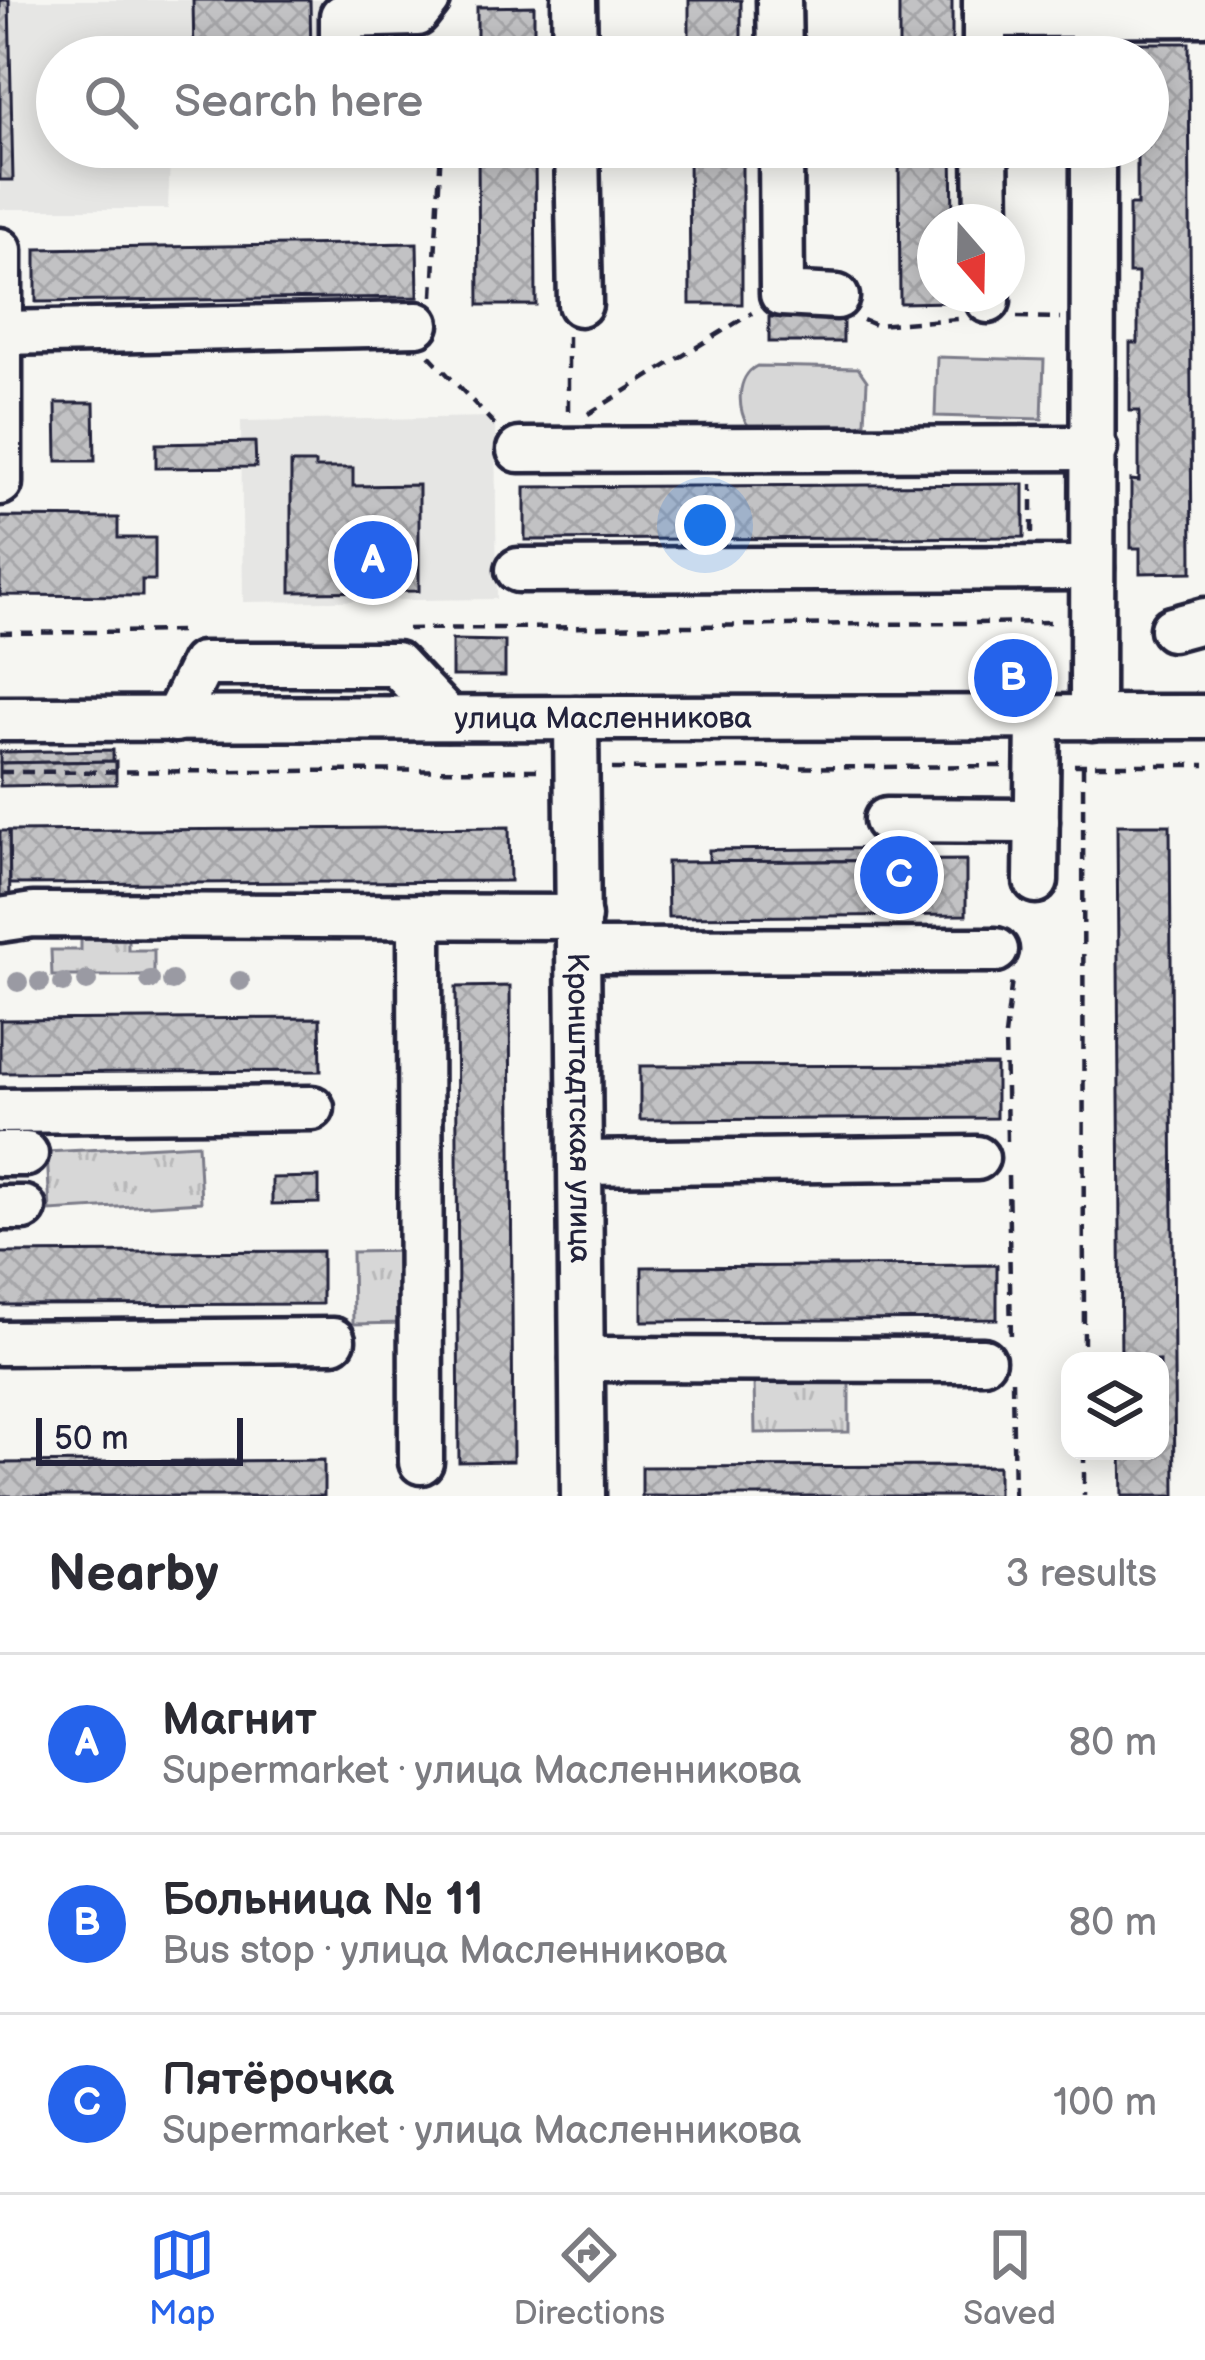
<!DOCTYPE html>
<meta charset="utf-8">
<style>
:root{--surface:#fff;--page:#f2f2f3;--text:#2b2b33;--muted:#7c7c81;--line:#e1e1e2;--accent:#2563eb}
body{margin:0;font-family:"Balsamiq Sans",sans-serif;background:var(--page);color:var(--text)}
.controls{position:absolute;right:36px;bottom:36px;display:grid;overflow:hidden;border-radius:24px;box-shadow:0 6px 30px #0003}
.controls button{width:108px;height:108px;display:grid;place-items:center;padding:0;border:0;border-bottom:3px solid var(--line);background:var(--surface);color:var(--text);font:60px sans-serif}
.compass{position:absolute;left:917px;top:204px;width:108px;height:108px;border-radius:50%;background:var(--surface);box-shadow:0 6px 30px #0003;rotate:160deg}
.scale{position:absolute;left:36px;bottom:30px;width:207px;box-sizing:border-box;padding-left:12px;border:6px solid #22223b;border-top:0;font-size:33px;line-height:42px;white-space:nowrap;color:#22223b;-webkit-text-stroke:9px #f6f6f2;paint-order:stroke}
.you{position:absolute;left:705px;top:525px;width:42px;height:42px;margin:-30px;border:9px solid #fff;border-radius:50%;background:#1a73e8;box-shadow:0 0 0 18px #1a73e833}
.badge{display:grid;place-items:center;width:78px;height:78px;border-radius:50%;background:var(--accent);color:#fff;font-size:39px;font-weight:700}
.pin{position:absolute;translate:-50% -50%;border:6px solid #fff;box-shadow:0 3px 12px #0006}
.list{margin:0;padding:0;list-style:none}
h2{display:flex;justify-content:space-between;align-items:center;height:156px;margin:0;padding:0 48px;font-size:51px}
h2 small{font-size:39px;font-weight:400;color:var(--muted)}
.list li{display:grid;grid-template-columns:78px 1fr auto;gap:36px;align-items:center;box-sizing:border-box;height:180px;padding:0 48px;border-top:3px solid var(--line)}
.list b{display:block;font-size:45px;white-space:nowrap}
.list p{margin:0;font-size:39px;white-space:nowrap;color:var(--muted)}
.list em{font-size:39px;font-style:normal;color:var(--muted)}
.icon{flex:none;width:66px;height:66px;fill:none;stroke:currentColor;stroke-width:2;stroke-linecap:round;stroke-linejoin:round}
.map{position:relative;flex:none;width:1205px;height:1496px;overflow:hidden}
.search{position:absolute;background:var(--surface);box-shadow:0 6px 30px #0003;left:36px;right:36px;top:36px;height:132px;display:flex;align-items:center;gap:30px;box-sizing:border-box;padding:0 42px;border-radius:66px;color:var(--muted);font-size:45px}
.sheet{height:696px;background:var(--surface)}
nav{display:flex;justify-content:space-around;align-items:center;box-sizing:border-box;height:168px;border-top:3px solid var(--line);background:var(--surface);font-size:33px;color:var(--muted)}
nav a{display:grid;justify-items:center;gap:6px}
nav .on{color:var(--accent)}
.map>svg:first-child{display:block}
.built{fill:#e6e6e4}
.green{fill:#d7d7d7;stroke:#7c7c89;stroke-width:3}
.park{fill:url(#park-tufts);stroke:#7c7c89;stroke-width:3}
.building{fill:url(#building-cross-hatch);stroke:#22223b;stroke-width:3}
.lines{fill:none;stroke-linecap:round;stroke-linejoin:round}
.minor-casing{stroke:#22223b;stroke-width:51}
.path{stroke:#22223b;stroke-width:4.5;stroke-dasharray:12 9;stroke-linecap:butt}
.minor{stroke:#f6f6f2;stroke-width:42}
.tree{fill:#9a9aa3}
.labels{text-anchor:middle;stroke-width:9;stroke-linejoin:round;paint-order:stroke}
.street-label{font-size:30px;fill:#22223b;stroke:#f6f6f2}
</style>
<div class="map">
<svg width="1205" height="1496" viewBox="0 0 1205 1496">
<defs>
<pattern id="park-tufts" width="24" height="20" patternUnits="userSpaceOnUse" patternTransform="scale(3)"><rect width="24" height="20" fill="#d7d7d7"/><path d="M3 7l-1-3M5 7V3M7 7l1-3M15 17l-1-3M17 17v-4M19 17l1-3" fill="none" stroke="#b8b8b9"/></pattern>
<pattern id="building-cross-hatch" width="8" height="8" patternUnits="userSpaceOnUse" patternTransform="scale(3)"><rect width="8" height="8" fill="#c2c2c4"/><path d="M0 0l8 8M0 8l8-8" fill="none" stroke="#a6a6a9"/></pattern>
</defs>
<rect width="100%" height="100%" fill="#f6f6f2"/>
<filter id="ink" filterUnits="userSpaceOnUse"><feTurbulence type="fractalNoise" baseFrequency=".00833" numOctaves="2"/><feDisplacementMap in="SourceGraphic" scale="24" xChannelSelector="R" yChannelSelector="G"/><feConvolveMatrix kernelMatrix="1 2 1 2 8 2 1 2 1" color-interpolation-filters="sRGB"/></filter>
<g filter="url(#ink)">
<g class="built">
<polygon points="0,0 369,0 369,57 57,57 57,147 369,147 369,159 170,160 168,209 0,209"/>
<polygon points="495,417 497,599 243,602 241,421"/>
</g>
<g class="green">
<polygon points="937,357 1044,360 1042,419 935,416"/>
<path d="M757,366L858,368L867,381L865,422L854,428H750C736,412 736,376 757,366Z"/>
</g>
<g class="park">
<polygon points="128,925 128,950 154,950 154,976 52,976 51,950 81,950 81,926"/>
<polygon points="198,1144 201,1202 50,1211 47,1152"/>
<polygon points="406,1251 407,1323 353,1324 352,1252"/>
<polygon points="849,1380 849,1432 755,1433 754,1381"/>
</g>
<g class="building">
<polygon points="0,0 9,0 13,180 0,180"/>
<polygon points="193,0 310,0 311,57 194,57"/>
<rect x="689" y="0" width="52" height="57"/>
<rect x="899" y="0" width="53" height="57"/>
<polygon points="534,6 534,57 477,57 477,7"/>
<polygon points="1136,43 1189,43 1192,572 1140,573 1140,548 1131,548 1131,480 1139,481 1139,411 1130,411 1130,343 1138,343 1138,273 1129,273 1129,205 1137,205 1137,147 1148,147 1148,57 1136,57"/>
<polygon points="478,147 535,147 536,305 479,305"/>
<polygon points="689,147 742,147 742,304 690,304"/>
<polygon points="899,147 952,147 953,222 935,222 935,294 953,294 953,302 900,303"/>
<polygon points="417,243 418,297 36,302 36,249"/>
<rect x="769" y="317" width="74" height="25"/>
<polygon points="56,403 94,403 95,461 57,461"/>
<polygon points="255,442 256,467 156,468 156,444"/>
<polygon points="291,463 315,463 315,468 353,468 353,486 419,485 419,591 291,592"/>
<polygon points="1024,484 1024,537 525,540 525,487"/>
<polygon points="0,517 118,518 118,538 155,538 155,580 142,580 142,596 0,595"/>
<polygon points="452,640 505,641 505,676 452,676"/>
<polygon points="113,750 113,761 0,763 0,752"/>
<polygon points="116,761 116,784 0,786 0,763"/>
<polygon points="1117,825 1170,825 1175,1496 1122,1496 1121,1451 1160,1451 1160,1361 1121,1361"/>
<polygon points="509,827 510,881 10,884 9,831"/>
<polygon points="0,831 9,831 10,909 0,909"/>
<polygon points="924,848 924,860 709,862 709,850"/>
<polygon points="966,860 966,915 668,917 667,862"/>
<polygon points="510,986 513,1461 459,1462 456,987"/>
<polygon points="320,1018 321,1071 0,1073 0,1020"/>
<polygon points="996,1065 996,1118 640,1120 640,1066"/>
<polygon points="319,1177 319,1203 272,1204 272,1178"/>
<polygon points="322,1251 322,1304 0,1305 0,1253"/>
<polygon points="997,1265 997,1319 642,1321 642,1267"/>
<polygon points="324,1460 324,1496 0,1496 0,1463"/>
<polygon points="998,1466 998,1496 642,1496 642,1467"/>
</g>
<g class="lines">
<defs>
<g id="minor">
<polyline points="574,0 575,57"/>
<polyline points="779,0 780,57"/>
<polyline points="985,0 985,57"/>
<polyline points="1092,14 1092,57"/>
<polyline points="985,15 1205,14"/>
<polyline points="342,57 342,16 417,14 428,0"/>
<polyline points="577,147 580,304"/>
<polyline points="781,147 782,294 837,297"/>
<polyline points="986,147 987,222"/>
<polyline points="0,250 0,483"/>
<polyline points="987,294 988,301"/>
<polyline points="3,333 417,324"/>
<polyline points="519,450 1095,448"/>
<polyline points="518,570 1092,568"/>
<polyline points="1172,629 1205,620"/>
<path id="s1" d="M576,718L583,1496"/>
<polyline points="1092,718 1093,147"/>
<path id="s2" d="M0,719L1205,717"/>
<polyline points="175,720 202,664 396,664 447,718"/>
<polyline points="886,820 1037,821"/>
<polyline points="1036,881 1038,717"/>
<polyline points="420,916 421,1462"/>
<polyline points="0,920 33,915 579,917"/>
<polyline points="579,951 996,950"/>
<polyline points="0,1111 312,1108"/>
<polyline points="0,1154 26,1154"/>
<polyline points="581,1163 977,1158"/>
<polyline points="0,1208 24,1208"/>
<polyline points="0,1343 333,1340"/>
<polyline points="582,1359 983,1360"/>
</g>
</defs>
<use href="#minor" class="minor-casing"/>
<g class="path">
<polyline points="439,42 444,57"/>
<polyline points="433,296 441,147"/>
<polyline points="1017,317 1060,318"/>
<polyline points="863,320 875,325 958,319"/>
<polyline points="568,336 568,414"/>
<polyline points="429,355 495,425"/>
<polyline points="588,414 752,313"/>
<polyline points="1032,533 1032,484"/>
<polyline points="408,629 1056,622"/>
<polyline points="0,633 186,631"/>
<polyline points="1074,765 1205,765"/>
<polyline points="1083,765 1084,1361"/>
<polyline points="612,769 1002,766"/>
<polyline points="0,772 540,770"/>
<polyline points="1007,1141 1005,1036 1012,979"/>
<polyline points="1008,1176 1011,1339"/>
<polyline points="1012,1380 1014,1496"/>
<polyline points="1084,1451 1084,1496"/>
</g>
<use href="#minor" class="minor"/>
</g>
<g class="tree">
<circle cx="150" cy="980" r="10"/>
<circle cx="87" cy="981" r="10"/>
<circle cx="172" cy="981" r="10"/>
<circle cx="240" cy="981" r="10"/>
<circle cx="18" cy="982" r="10"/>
<circle cx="40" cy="982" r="10"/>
<circle cx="63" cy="983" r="10"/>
</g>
</g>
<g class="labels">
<g class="street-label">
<text dy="10" stroke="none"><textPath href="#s2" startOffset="603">улица Масленникова</textPath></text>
<text dy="10" stroke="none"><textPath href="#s1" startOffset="390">Кронштадтская улица</textPath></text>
</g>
</g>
</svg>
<div class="controls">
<button><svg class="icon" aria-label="layers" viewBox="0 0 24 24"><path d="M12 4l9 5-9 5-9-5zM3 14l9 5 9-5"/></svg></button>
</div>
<svg class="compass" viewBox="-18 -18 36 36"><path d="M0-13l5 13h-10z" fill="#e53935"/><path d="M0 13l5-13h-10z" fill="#7c7c81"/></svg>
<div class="scale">50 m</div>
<div class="you"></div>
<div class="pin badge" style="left:373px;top:560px">A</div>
<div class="pin badge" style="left:1013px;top:678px">B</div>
<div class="pin badge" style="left:899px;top:875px">C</div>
<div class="search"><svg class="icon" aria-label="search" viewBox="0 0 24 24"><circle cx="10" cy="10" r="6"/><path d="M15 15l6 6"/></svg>Search here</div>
</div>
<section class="sheet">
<h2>Nearby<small>3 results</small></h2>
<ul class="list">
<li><span class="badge">A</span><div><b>Магнит</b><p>Supermarket · улица Масленникова</p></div><em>80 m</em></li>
<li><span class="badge">B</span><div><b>Больница № 11</b><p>Bus stop · улица Масленникова</p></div><em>80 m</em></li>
<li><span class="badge">C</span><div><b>Пятёрочка</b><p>Supermarket · улица Масленникова</p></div><em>100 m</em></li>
</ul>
</section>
<nav>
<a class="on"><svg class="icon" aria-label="map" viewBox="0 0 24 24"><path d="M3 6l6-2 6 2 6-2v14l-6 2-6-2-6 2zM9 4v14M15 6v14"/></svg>Map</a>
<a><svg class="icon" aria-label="directions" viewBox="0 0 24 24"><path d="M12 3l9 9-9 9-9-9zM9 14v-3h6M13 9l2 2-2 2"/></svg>Directions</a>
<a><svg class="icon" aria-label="saved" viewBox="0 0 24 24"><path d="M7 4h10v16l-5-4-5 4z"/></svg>Saved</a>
</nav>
